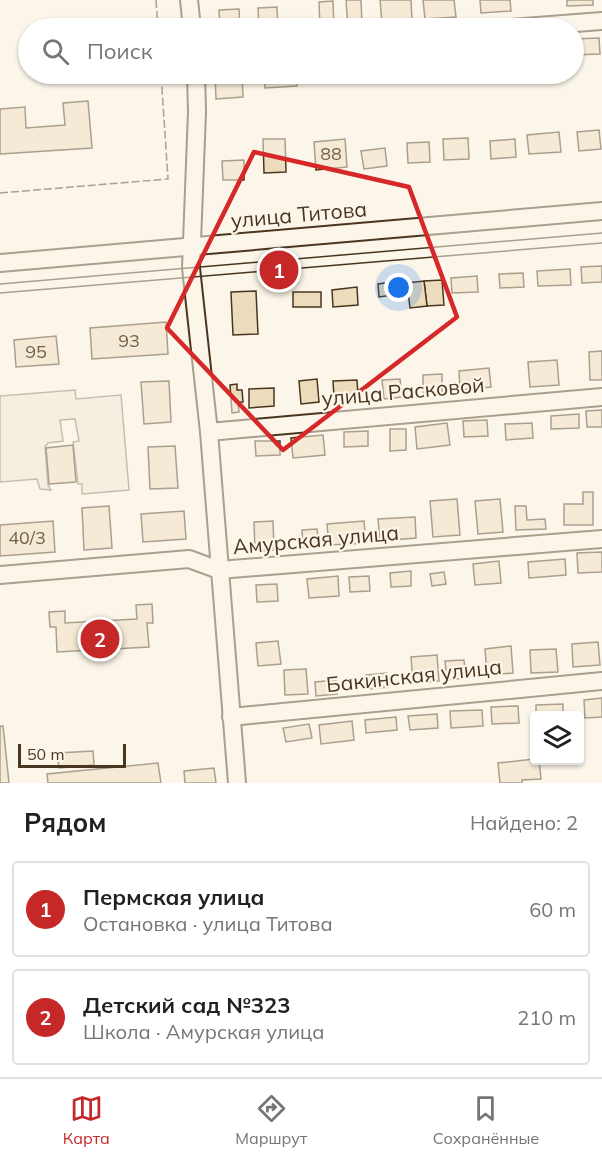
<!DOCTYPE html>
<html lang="ru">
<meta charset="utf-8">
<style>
:root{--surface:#fff;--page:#f6f6f6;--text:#202124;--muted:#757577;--line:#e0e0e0;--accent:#c62828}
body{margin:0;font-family:Mulish,sans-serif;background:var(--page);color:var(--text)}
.controls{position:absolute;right:18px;bottom:18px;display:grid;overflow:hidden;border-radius:6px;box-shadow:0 2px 4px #0004}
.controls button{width:54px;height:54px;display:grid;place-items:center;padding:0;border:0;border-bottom:2px solid var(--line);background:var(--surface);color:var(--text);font:30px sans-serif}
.scale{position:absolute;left:18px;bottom:15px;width:108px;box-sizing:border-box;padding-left:6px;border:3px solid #4a3520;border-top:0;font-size:16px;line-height:21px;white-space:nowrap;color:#4a3520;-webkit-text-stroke:4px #fbf6e9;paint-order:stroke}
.you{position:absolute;left:399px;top:288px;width:21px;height:21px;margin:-15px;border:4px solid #fff;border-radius:50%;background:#1a73e8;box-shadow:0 0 0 9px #1a73e833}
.badge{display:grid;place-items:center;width:39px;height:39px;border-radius:50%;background:var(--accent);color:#fff;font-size:20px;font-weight:700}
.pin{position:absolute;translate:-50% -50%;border:3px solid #fff;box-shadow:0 2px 6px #0006}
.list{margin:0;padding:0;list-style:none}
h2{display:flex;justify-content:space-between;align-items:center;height:78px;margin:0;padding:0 24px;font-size:26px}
h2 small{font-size:20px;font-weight:400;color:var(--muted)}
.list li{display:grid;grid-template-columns:39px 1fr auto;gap:18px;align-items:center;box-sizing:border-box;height:96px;margin:0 12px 12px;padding:0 12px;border:2px solid var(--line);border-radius:6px}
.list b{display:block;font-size:22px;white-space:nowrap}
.list p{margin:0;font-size:20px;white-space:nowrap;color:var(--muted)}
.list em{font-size:20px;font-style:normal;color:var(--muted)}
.icon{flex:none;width:33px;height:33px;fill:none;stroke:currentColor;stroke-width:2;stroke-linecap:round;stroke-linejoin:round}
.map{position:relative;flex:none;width:602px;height:783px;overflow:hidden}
.search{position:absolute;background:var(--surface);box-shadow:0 2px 4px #0004;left:18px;right:18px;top:18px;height:66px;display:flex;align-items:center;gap:15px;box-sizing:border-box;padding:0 21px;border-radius:33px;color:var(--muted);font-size:22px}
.sheet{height:294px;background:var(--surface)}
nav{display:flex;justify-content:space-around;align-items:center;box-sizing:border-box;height:84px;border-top:2px solid var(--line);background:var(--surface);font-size:16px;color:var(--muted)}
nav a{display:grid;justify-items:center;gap:3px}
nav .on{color:var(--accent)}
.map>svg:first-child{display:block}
.green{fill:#ede6d9;stroke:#887966;stroke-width:1.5}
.building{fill:#ecdcbc;stroke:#4a3520;stroke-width:1.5}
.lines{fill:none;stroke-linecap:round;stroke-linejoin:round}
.minor-casing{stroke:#4a3520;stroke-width:20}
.minor{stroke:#fbf6e9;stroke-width:16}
.tram{stroke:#4a3520;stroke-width:1.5}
.fence{stroke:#4a3520;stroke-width:1.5;stroke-dasharray:8 3;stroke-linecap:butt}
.marked{fill:none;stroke:#d62828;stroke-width:4.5;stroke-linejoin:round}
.labels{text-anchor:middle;stroke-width:4.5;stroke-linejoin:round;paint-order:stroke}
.number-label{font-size:18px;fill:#725f47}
.street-label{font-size:21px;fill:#4a3520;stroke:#fbf6e9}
</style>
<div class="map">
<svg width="602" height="783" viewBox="0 0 602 783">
<rect width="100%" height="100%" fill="#fbf6e9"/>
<polygon class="green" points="75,390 76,399 121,395 129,490 82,494 82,484 78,484 73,442 79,441 75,419 60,420 63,441 48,443 45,447 48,485 51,490 40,489 37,479 0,482 0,396"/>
<g class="building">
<polygon points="346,0 361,0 362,26 348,27"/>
<polygon points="380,0 411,0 412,21 382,23"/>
<polygon points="423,0 454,0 456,17 425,19"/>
<polygon points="480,0 510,0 511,11 481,13"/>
<polygon points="567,0 593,0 593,5 567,6"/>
<polygon points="333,1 334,28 320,28 319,2"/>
<polygon points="277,7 278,28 259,28 258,8"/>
<polygon points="239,9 240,28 220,28 219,10"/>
<polygon points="599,38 600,54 574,55 574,39"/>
<polygon points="215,74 242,74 243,97 216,99"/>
<polygon points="264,74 296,74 297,86 265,88"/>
<polygon points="312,74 334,74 334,80 313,82"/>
<polygon points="356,74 374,74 374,76 356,78"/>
<polygon points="88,101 92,148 0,154 0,109 25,107 26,128 65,125 63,103"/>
<polygon points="599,130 601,149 579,151 577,132"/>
<polygon points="559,132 561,152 529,154 527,135"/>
<polygon points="468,138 469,159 444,160 443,139"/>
<polygon points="263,139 285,139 286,172 264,173"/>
<polygon points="345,139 347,167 316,170 314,142"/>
<polygon points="515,139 516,157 491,159 490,141"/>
<polygon points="429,142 430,162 408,163 407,143"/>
<polygon points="385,148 387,166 364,169 361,151"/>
<polygon points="244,160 244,180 223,180 222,161"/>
<polygon points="602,266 602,282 582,283 581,267"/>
<polygon points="570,269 571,285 538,286 537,271"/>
<polygon points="523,273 524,287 500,288 499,274"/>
<polygon points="477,276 478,292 452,293 451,278"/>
<polygon points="442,280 444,305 427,306 424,281"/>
<polygon points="399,281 400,294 379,297 378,284"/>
<polygon points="424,281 427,306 410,308 407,283"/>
<polygon points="357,287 358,305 333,307 332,290"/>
<polygon points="256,291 258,334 233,335 231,292"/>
<rect x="293" y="292" width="28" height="15"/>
<polygon points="166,322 168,354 92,359 90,328"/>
<polygon points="56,336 59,364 16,367 14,340"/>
<polygon points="602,351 602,380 590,380 589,352"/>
<polygon points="557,360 559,385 530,387 528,362"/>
<polygon points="489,368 491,387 460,390 459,371"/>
<polygon points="442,374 442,392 423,393 423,375"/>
<polygon points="317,379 319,402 301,404 299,381"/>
<polygon points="400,379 402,397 384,399 382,380"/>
<polygon points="357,380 358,395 334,397 333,381"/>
<polygon points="169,381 171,422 144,424 141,382"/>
<polygon points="237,384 237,390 242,390 243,402 238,402 239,412 232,413 230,385"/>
<polygon points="274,388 274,406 249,408 249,389"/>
<polygon points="602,410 602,427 587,427 586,411"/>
<polygon points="579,414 579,428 551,429 551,416"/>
<polygon points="487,420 488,436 464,437 463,421"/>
<polygon points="447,423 450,445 417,449 415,427"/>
<polygon points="532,423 533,438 506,440 505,424"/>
<polygon points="390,429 406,429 406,450 390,451"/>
<polygon points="368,431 368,446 344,447 344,432"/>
<polygon points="323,435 325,455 293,458 291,438"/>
<polygon points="255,441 280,441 280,455 256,456"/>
<polygon points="73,445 76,482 49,484 46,448"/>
<polygon points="175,446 178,488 150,489 148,447"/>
<polygon points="583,492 593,492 593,525 564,525 564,504 583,504"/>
<polygon points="457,499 460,535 433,537 430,501"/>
<polygon points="500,499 503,532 478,534 475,501"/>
<polygon points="109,506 112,548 84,550 82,508"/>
<polygon points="515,506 526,506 527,520 545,519 546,529 516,530"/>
<polygon points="184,511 186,539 143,542 141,514"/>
<polygon points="415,517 416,538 380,541 378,519"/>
<polygon points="53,521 55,552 0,556 0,525"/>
<polygon points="273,521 274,550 255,551 254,522"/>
<polygon points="364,521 366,543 329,545 327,524"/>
<polygon points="317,529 319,546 303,547 302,530"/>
<polygon points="602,552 602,572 578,573 577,553"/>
<polygon points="565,559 566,575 529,578 528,562"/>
<polygon points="499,561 501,583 475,585 473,564"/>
<polygon points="411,571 411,586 391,587 390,573"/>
<polygon points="444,572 446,584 432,586 430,574"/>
<polygon points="338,576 339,596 309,598 307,579"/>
<polygon points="369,576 370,591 350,592 349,577"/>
<polygon points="277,584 278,601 257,602 256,585"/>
<polygon points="152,604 153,623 147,623 149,647 57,652 56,627 50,627 49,612 65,611 65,623 137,619 136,605"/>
<polygon points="278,641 281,664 258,666 256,643"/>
<polygon points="598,642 600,665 573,667 572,644"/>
<polygon points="511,646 513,673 487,675 485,649"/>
<polygon points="556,649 558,672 531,673 530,650"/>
<polygon points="437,655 439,681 413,683 411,657"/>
<polygon points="464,660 466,678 447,680 445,661"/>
<polygon points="306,669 308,694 285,695 284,670"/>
<polygon points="387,673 388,687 368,689 366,675"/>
<polygon points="336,680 337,694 316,696 315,682"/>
<polygon points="602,698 602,717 585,718 584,700"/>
<polygon points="563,704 563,716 536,716 536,705"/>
<polygon points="518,706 519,723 492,724 491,707"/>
<polygon points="482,710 483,726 451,728 450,711"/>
<polygon points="437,714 438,728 410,730 408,716"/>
<polygon points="396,717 397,730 366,733 365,720"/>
<polygon points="352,721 354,740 321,744 319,725"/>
<polygon points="309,724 312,738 286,742 283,728"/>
<polygon points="0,726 3,726 9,783 0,783"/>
<polygon points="93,751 94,765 59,768 57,753"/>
<polygon points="534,759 539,760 541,779 522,780 522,783 500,783 498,763"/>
<polygon points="158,763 161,783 48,783 47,774"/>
<polygon points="214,768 216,783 185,783 184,771"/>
</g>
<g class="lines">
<defs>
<g id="minor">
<polyline points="189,0 192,28"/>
<polyline points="511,28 602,21"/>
<polyline points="196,74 197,112 191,268 209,432 237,783"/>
<polyline points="0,263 602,211"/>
<polyline points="209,432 602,397"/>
<polyline points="0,575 189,559 219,570 602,539"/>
<polyline points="231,717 602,681"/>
</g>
</defs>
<use href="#minor" class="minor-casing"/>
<use href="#minor" class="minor"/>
<g class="tram">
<polyline points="0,284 602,233"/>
<polyline points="0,293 602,243"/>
</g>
<g class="fence">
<polyline points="156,0 158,28"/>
<polyline points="0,193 168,179 161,74"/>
</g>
</g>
<path d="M0 0H602V783H0ZM254,152L409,187L457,317L283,450L167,328Z" fill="#fbf6e9" fill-opacity=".55" fill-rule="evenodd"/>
<path class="marked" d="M254,152L409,187L457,317L283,450L167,328Z"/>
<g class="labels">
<g class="number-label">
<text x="331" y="160">88</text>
<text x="129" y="347">93</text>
<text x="36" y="358">95</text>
<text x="27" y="544">40/3</text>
</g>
<g class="street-label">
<text transform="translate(299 215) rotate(-5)" y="7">улица Титова</text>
<text transform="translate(403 392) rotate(-5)" y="7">улица Расковой</text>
<text transform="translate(316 540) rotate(-5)" y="7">Амурская улица</text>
<text transform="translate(414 676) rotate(-6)" y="7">Бакинская улица</text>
</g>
</g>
</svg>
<div class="controls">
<button><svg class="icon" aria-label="layers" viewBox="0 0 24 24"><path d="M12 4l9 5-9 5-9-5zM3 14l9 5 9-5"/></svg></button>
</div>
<div class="scale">50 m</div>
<div class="you"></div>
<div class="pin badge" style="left:279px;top:270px">1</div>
<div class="pin badge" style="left:100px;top:639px">2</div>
<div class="search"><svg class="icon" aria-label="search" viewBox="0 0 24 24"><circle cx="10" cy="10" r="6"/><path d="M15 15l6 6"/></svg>Поиск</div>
</div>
<section class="sheet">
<h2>Рядом<small>Найдено: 2</small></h2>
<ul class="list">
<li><span class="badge">1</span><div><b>Пермская улица</b><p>Остановка · улица Титова</p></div><em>60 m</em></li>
<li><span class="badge">2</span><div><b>Детский сад №323</b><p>Школа · Амурская улица</p></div><em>210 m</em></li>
</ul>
</section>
<nav>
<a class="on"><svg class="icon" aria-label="map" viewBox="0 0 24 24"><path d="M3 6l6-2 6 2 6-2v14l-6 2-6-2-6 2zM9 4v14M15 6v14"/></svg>Карта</a>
<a><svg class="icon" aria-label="directions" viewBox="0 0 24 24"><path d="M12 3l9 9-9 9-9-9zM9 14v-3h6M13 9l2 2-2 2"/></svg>Маршрут</a>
<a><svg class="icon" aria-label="saved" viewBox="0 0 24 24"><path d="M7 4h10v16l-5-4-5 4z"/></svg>Сохранённые</a>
</nav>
